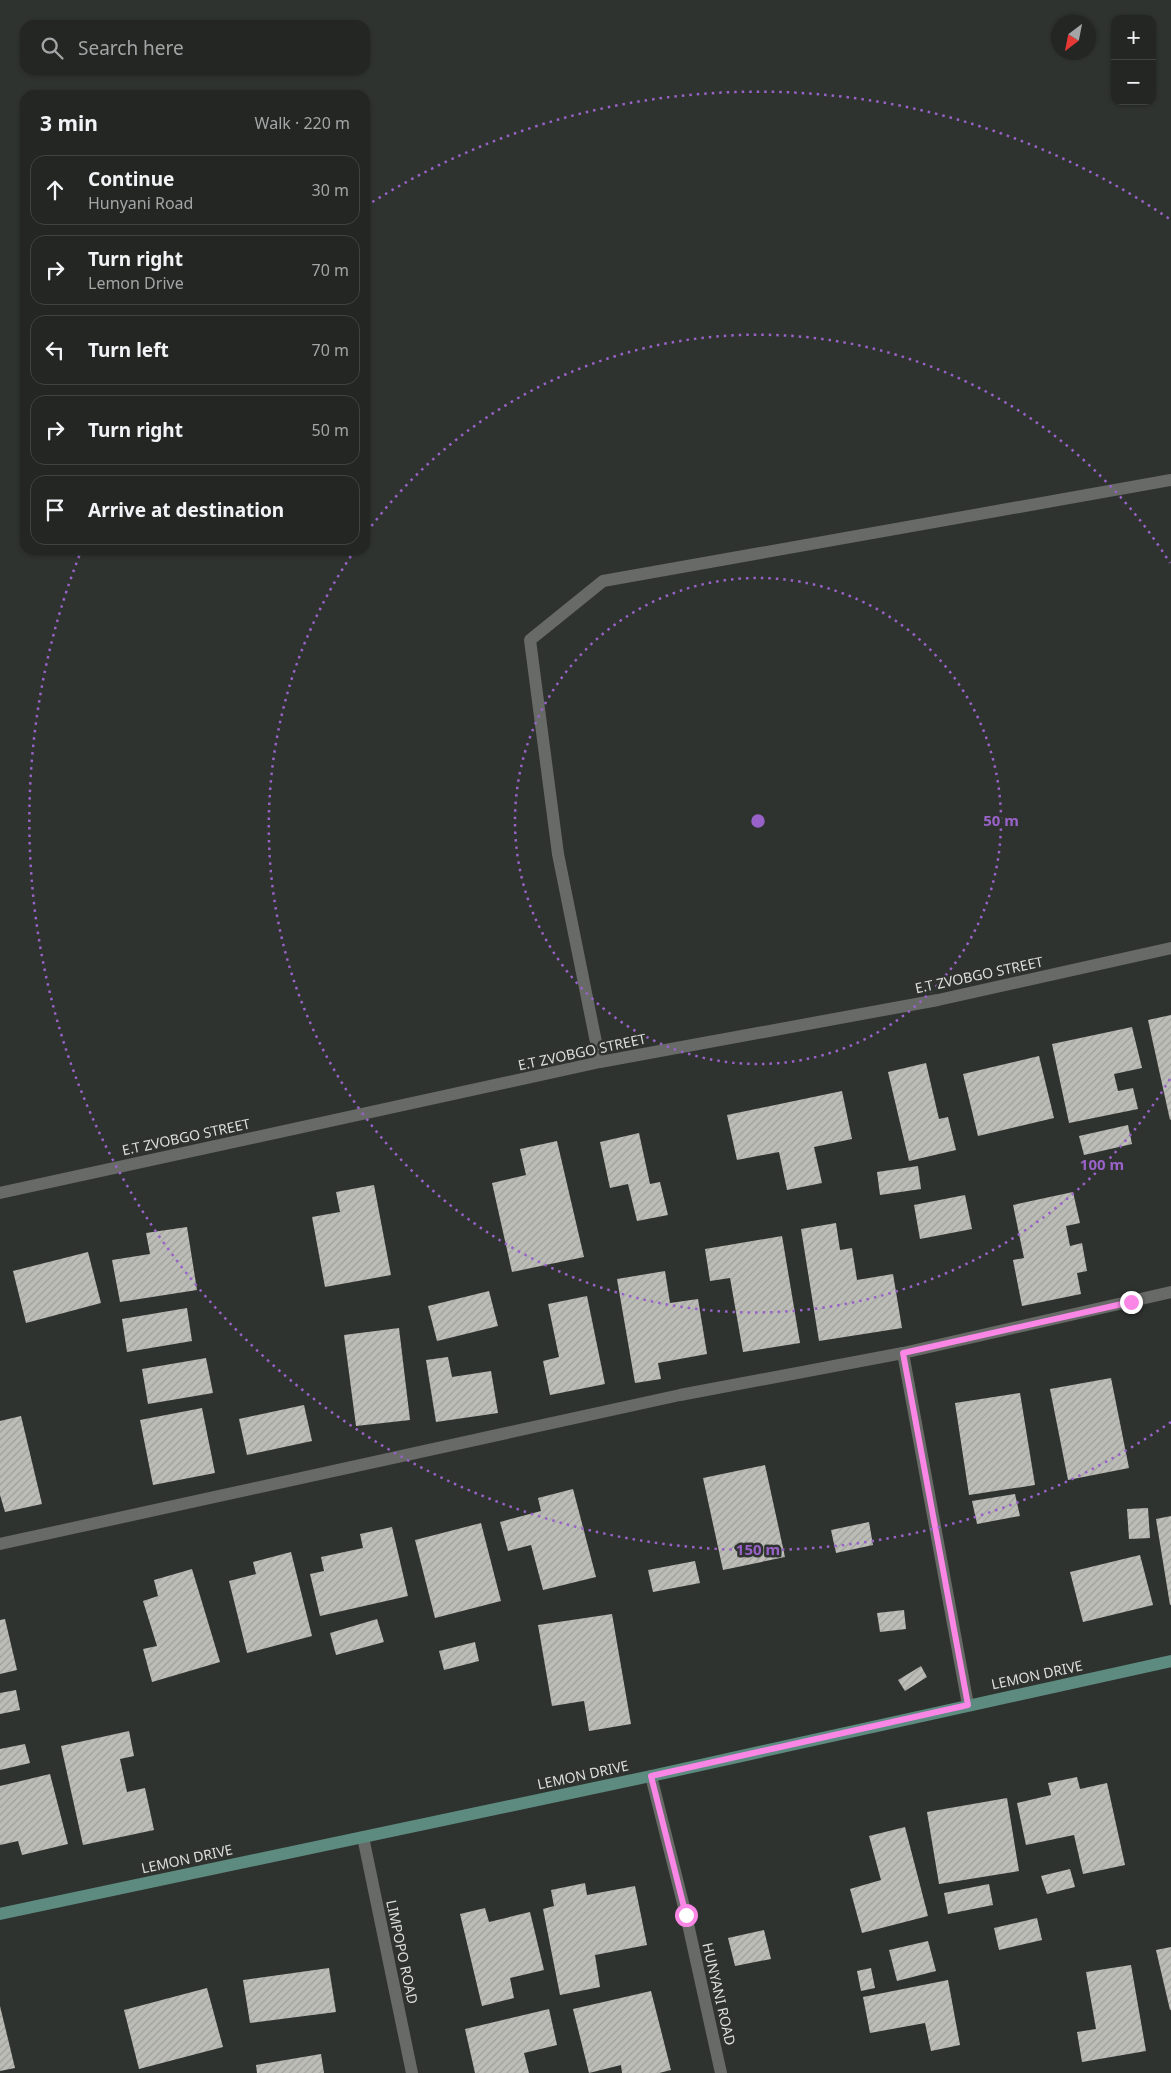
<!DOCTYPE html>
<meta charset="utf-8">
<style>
:root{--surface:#232623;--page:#2b2e2b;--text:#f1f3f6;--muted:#a3a5a6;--line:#404341}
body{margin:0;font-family:"Noto Sans",sans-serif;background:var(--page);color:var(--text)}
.controls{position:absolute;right:15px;top:15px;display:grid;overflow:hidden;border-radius:10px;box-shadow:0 1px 4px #0004}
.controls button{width:45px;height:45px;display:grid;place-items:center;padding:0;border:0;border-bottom:1px solid var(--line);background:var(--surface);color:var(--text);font:25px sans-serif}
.compass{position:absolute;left:1051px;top:15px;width:45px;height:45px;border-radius:50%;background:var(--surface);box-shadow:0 1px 4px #0004;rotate:212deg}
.stop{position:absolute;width:15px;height:15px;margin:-11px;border:4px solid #fa87e6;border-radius:50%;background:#fff}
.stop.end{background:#fa87e6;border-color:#fff;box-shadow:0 1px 5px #0008}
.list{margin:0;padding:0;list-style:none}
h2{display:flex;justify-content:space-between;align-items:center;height:65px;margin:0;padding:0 20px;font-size:21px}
h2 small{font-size:16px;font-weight:400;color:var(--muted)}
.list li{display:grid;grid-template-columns:32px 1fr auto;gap:15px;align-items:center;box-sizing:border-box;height:70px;margin:0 10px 10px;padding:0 10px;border:1px solid var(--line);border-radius:15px}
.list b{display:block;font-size:19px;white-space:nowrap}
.list p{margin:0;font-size:16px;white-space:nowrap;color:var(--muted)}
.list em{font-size:16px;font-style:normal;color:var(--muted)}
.icon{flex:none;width:28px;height:28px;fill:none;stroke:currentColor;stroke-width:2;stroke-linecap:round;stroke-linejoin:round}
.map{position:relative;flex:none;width:1171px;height:2073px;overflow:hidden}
.search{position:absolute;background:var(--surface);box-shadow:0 1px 4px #0004;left:20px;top:20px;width:350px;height:55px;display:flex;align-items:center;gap:12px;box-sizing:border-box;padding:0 18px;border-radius:15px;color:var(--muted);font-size:19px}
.panel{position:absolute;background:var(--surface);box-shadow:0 1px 4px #0004;left:20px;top:90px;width:350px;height:465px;border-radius:15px}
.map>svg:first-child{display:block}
.building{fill:url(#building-hatch)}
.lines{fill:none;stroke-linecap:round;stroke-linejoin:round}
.street{stroke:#676a67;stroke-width:12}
.secondary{stroke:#5d8b80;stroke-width:12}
.route{stroke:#fa87e6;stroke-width:6}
.ring{fill:none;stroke:#9862c8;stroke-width:2.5;stroke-dasharray:2.5 5}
.labels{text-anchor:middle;stroke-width:5;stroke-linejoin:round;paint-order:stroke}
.street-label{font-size:14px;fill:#dddfdd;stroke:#2f332f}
.centre{fill:#9862c8;stroke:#2f332f;stroke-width:2.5}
.ring-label{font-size:15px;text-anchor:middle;font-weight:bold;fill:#9862c8;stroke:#2f332f;stroke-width:5;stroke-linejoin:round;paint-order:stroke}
</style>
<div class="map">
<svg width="1171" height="2073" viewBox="0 0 1171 2073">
<defs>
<pattern id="building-hatch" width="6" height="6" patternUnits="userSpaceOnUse" patternTransform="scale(1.25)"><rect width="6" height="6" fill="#bdbdb8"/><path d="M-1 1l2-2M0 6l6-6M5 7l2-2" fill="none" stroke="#9e9e9a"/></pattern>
</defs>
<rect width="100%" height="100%" fill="#2f332f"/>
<g class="building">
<polygon points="1171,1015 1171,1119 1170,1120 1148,1020"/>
<polygon points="1132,1027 1142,1068 1114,1074 1118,1091 1133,1088 1138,1109 1069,1123 1052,1044"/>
<polygon points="1039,1056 1054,1118 978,1136 963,1074"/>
<polygon points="926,1063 939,1119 948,1117 956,1150 909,1161 888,1072"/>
<polygon points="842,1091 852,1139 814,1147 822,1183 787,1190 779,1152 737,1160 727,1115"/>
<polygon points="1128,1125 1132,1144 1084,1155 1079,1136"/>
<polygon points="639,1133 650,1184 660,1182 668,1215 637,1221 628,1184 610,1188 600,1142"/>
<polygon points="557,1141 584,1257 512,1272 492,1183 526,1175 520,1149"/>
<polygon points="918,1166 921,1189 880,1195 877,1172"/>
<polygon points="374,1185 391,1275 325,1287 312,1217 340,1212 336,1192"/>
<polygon points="1073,1192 1080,1223 1066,1226 1070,1246 1082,1243 1087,1271 1077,1273 1081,1294 1022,1306 1013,1260 1024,1258 1013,1205"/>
<polygon points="965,1195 972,1229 920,1239 914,1205"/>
<polygon points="836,1223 840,1250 852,1248 857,1280 893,1274 902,1328 819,1341 801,1229"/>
<polygon points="187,1227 197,1290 120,1302 112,1260 150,1254 146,1233"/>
<polygon points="782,1236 800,1343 743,1352 730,1278 710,1281 705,1249"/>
<polygon points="88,1252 101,1303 26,1323 13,1271"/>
<polygon points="665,1271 670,1303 698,1299 707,1354 658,1363 661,1379 635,1383 617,1279"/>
<polygon points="489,1291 498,1326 437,1341 428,1306"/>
<polygon points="587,1296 605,1384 550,1395 543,1361 559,1357 548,1304"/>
<polygon points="187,1308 192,1341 127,1352 122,1319"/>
<polygon points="399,1328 410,1420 356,1426 344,1335"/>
<polygon points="448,1357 452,1377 491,1371 498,1413 436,1422 426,1360"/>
<polygon points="206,1358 213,1393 148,1404 142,1369"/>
<polygon points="1111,1378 1129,1468 1068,1480 1050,1389"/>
<polygon points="1020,1393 1035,1485 969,1495 955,1403"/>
<polygon points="304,1405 312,1441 247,1455 239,1419"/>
<polygon points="202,1408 215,1473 153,1485 140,1420"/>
<polygon points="21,1416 42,1504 5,1512 0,1495 0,1421"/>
<polygon points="765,1465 785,1557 723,1570 703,1478"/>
<polygon points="573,1489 596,1577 543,1590 531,1545 508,1551 500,1522 541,1511 538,1498"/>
<polygon points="1015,1494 1020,1516 977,1524 972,1501"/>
<polygon points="1148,1508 1150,1538 1129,1539 1127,1509"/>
<polygon points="1171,1516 1171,1605 1170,1605 1156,1519"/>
<polygon points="869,1522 873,1545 836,1553 831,1530"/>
<polygon points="481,1523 501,1601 435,1618 415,1540"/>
<polygon points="392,1527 408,1596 320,1616 310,1574 324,1571 321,1557 363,1548 360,1534"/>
<polygon points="291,1552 312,1636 247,1653 229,1581 256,1574 253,1562"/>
<polygon points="1140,1555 1153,1605 1083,1622 1070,1572"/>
<polygon points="695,1561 700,1583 653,1592 648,1570"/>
<polygon points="192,1569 220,1662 152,1682 143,1649 157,1646 143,1601 158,1596 154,1580"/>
<polygon points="904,1610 906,1629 880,1632 877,1613"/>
<polygon points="612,1614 631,1724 589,1731 584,1701 552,1706 538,1625"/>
<polygon points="5,1619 17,1670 0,1674 0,1620"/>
<polygon points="377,1619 384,1642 336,1655 330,1633"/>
<polygon points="475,1642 479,1661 444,1670 439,1651"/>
<polygon points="921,1666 927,1677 905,1691 898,1680"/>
<polygon points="16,1690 20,1710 0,1714 0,1693"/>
<polygon points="129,1731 134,1756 120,1759 127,1792 145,1788 154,1830 83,1845 61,1746"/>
<polygon points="25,1744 30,1763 0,1770 0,1749"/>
<polygon points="50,1774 68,1844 22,1855 18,1841 0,1845 0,1786"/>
<polygon points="1077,1777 1080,1789 1107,1783 1125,1865 1083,1874 1074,1835 1026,1845 1017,1803 1051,1795 1048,1783"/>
<polygon points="1007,1798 1019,1871 939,1884 927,1812"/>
<polygon points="905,1827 928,1916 862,1933 850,1889 881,1880 869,1836"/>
<polygon points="1070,1869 1075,1887 1047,1894 1041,1876"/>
<polygon points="585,1883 587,1895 635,1886 647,1945 595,1955 600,1987 560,1995 543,1909 554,1906 551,1890"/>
<polygon points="989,1884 993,1905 948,1914 944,1893"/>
<polygon points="485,1908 489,1922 530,1912 544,1970 510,1978 514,1998 482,2006 460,1914"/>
<polygon points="1037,1918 1042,1940 999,1950 994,1928"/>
<polygon points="764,1930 771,1959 735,1966 728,1938"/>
<polygon points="928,1941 936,1971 897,1981 889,1950"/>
<polygon points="1171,1947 1171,2010 1170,2010 1156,1950"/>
<polygon points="1131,1965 1146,2051 1082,2062 1077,2032 1096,2029 1086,1972"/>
<polygon points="329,1968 336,2012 250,2023 243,1980"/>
<polygon points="871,1968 875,1988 861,1991 857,1971"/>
<polygon points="948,1980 960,2045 931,2051 925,2023 870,2033 863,1997"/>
<polygon points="207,1988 223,2047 139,2069 124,2010"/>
<polygon points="651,1991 671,2070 659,2073 622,2073 621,2065 589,2073 573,2009"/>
<polygon points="0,2006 15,2068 0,2071"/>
<polygon points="549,2009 557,2045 524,2053 529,2073 475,2073 465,2029"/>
<polygon points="321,2054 324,2073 257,2073 256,2065"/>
</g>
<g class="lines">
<g class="street">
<polyline points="600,1062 558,854 530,640 603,581 1171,480"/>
<polyline points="0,1193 600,1062 938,1000 1171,948"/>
<polyline points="903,1353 968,1705"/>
<polyline points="0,1544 680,1395 903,1353 1171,1292"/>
<polyline points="651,1776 686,1915 721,2073"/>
<polyline points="363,1837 412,2073"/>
</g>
<polyline class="secondary" points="0,1914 651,1776 1171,1661"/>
</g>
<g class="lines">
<polyline class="route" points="686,1915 651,1776 968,1705 903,1353 1131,1302"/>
</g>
<g class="ring">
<circle cx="758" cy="821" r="243"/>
<path d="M1170 1079A486 486 0 1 1 353 553M367 532A486 486 0 0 1 1170 563"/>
<path d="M1171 1422A729 729 0 0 1 80 554M366 206A729 729 0 0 1 1171 220"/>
</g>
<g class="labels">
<g class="street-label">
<text transform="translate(979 975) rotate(-12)" y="5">E.T ZVOBGO STREET</text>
<text transform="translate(582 1052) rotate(-12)" y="5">E.T ZVOBGO STREET</text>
<text transform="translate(186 1137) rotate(-12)" y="5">E.T ZVOBGO STREET</text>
<text transform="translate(1037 1675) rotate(-12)" y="5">LEMON DRIVE</text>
<text transform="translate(583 1775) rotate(-12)" y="5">LEMON DRIVE</text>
<text transform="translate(187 1859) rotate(-12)" y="5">LEMON DRIVE</text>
<text transform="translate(402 1952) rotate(78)" y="5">LIMPOPO ROAD</text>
<text transform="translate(719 1994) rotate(77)" y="5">HUNYANI ROAD</text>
</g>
</g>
<circle cx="758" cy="821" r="8" class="centre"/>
<g class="ring-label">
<text x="1001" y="826">50 m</text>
<text x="1102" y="1170">100 m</text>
<text x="758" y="1555">150 m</text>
</g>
</svg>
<div class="controls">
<button>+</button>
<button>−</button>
</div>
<svg class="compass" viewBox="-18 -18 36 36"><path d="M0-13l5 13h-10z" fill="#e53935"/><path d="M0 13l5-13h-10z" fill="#a3a5a6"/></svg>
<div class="stop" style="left:686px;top:1915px"></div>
<div class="stop end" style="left:1131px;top:1302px"></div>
<div class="search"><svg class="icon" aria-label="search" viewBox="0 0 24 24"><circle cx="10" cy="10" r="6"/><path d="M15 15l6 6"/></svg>Search here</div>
<section class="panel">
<h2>3 min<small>Walk · 220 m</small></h2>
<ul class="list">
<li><svg class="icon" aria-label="ahead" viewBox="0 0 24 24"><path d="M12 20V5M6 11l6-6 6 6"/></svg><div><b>Continue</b><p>Hunyani Road</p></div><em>30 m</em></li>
<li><svg class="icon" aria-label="right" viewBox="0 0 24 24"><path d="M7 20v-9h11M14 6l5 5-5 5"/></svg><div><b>Turn right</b><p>Lemon Drive</p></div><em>70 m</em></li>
<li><svg class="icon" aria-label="left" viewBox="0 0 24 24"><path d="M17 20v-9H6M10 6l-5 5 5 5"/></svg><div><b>Turn left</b></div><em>70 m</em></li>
<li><svg class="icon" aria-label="right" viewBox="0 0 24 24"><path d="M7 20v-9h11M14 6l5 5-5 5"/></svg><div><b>Turn right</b></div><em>50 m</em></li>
<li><svg class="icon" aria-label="arrive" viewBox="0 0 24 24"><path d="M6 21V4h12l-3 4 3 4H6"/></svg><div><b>Arrive at destination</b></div></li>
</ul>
</section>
</div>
